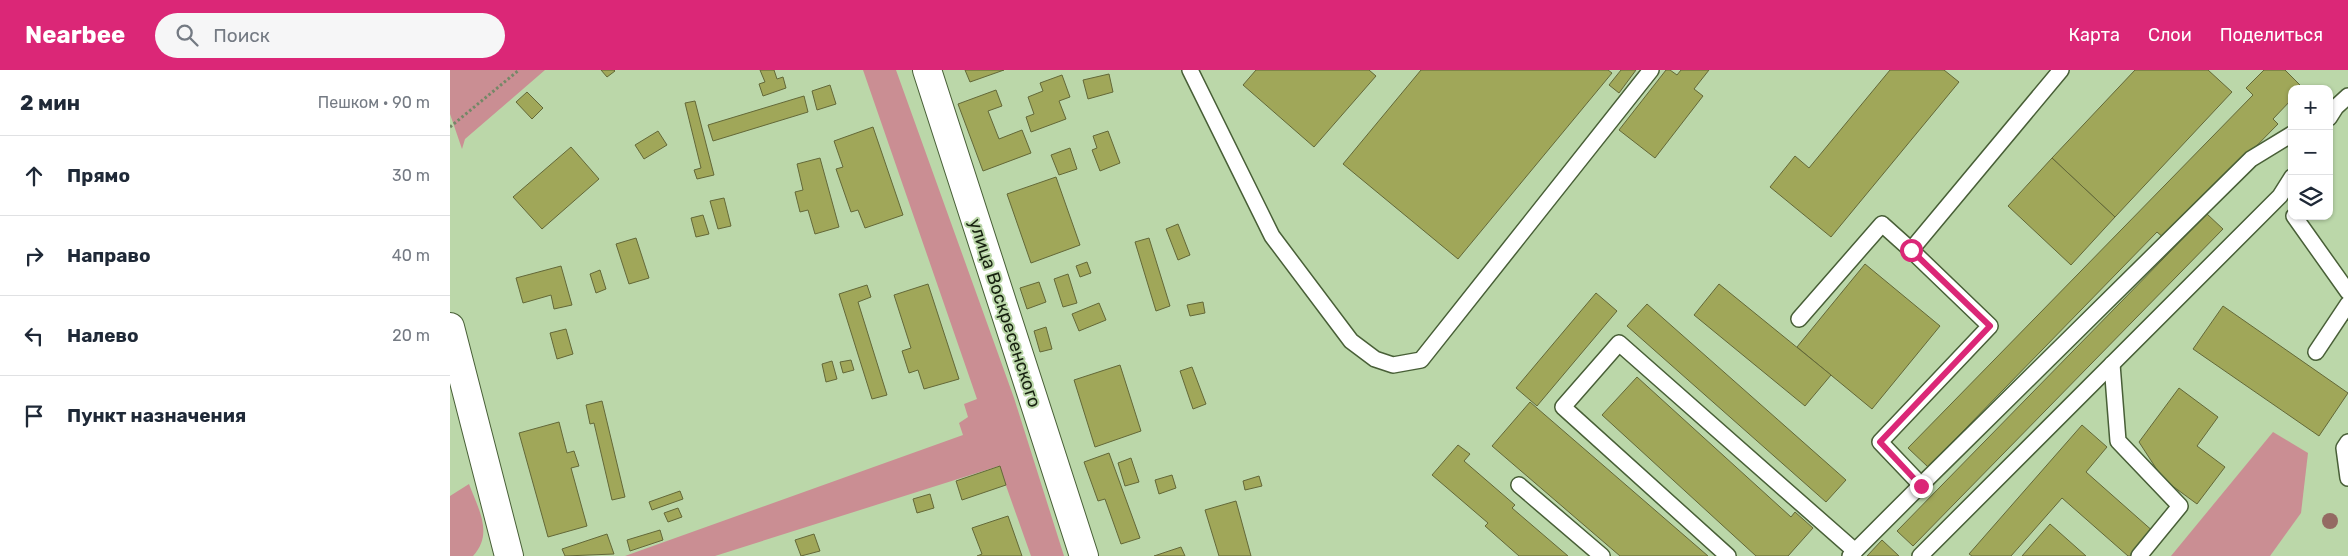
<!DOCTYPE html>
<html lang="ru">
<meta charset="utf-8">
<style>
:root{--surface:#fff;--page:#f6f6f7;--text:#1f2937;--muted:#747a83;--line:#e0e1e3;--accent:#db2777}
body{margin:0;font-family:Rubik,sans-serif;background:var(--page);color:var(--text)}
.controls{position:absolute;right:15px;top:15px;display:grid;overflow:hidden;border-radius:10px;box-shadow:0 1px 4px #0004}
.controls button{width:45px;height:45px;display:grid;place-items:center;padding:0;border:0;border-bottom:1px solid var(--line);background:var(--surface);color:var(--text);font:25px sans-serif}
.stop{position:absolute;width:15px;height:15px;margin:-11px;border:4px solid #db2777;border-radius:50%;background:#fff}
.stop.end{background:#db2777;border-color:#fff;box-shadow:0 1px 5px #0008}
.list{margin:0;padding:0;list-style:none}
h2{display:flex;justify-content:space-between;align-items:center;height:65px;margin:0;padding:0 20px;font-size:21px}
h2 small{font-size:16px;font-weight:400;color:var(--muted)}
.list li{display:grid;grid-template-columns:32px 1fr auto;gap:15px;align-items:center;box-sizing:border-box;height:80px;padding:0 20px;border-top:1px solid var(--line)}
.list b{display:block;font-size:19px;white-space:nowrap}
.list em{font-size:16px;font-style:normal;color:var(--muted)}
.icon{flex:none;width:28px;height:28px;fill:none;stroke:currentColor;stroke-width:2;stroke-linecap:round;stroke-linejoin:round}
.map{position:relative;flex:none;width:1898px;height:486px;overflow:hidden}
header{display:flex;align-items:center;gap:30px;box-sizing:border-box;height:70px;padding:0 25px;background:var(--accent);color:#fff}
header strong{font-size:24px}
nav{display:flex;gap:28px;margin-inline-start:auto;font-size:18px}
.search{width:350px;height:45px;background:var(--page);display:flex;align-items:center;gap:12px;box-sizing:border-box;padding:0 18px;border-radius:28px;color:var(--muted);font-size:19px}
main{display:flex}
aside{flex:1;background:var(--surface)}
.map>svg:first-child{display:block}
.green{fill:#ca8e93}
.building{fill:#a0a759;stroke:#636838}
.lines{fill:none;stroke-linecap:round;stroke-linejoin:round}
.service-casing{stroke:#485f37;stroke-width:18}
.minor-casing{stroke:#485f37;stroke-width:30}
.path{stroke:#748867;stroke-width:3;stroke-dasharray:2.5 2.5;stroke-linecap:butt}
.service{stroke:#fff;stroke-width:15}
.minor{stroke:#fff;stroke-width:28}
.tree{fill:#946a63}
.route{stroke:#db2777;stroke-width:6}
.labels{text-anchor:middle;stroke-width:4;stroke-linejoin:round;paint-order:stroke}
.street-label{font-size:18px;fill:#172110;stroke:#bbd7a9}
</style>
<header>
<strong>Nearbee</strong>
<div class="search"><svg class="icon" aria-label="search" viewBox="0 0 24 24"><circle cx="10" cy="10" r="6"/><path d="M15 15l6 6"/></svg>Поиск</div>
<nav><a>Карта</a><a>Слои</a><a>Поделиться</a></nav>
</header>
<main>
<aside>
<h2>2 мин<small>Пешком · 90 m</small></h2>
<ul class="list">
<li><svg class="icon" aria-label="ahead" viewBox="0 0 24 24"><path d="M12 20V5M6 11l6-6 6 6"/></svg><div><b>Прямо</b></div><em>30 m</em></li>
<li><svg class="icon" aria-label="right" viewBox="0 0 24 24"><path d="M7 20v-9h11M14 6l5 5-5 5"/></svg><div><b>Направо</b></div><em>40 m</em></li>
<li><svg class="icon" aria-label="left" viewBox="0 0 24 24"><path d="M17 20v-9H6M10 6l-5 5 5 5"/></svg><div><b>Налево</b></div><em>20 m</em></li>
<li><svg class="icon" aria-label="arrive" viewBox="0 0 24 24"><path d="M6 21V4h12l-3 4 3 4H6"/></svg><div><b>Пункт назначения</b></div></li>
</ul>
</aside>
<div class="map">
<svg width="1898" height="486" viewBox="0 0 1898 486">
<rect width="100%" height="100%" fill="#bbd7a9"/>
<g class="green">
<polygon points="0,0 95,0 15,69 12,79 0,44"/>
<polygon points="413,0 446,0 564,328 614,486 581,486 549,396 265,486 175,486 513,365 509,353 518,347 514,334 527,329"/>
<polygon points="1823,362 1858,383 1851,443 1820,486 1721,486"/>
<path d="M19,414C28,438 44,464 23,486H0V426Z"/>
</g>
<g class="building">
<polygon points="151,0 164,0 165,1 157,7"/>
<polygon points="310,0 324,0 327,9 333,7 336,18 313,26 309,14 315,12"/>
<polygon points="515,0 554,0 520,12"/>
<polygon points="806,0 919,0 926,6 864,77 793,15"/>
<polygon points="971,0 1158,0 1162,3 1008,189 893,94"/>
<polygon points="1171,0 1186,0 1169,23 1159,15"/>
<polygon points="1216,0 1220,0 1227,5 1231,0 1259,0 1244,19 1253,26 1205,88 1169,60"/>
<polygon points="1440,0 1494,0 1509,12 1381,167 1320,117 1345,86 1359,98"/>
<polygon points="1685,0 1758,0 1782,22 1665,147 1602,88"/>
<polygon points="1814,0 1835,0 1853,18 1842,19 1842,29 1823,49 1828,54 1715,169 1707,162 1478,397 1458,378 1803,25 1796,18"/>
<polygon points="659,4 663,22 638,29 633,10"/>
<polygon points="612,5 620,27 609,31 616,49 581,62 576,47 584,44 578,27 593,21 590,13"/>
<polygon points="380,15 386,34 367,40 362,21"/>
<polygon points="546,20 552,36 538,41 549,69 572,60 581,83 533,101 508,34"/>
<polygon points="77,22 93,38 82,49 66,32"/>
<polygon points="354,26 358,42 263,71 258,55"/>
<polygon points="245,31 264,105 247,109 244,100 251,98 235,33"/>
<polygon points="423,57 453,145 415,158 408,140 401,142 386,99 393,97 384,71"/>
<polygon points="208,61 217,75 194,89 185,75"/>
<polygon points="658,61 670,93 650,101 642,80 647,78 643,66"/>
<polygon points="121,77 149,109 92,159 63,127"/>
<polygon points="620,78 627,99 609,105 601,85"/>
<polygon points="370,88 389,157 365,164 358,140 350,142 345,122 353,120 347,94"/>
<polygon points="1602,88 1665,147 1621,195 1558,136"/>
<polygon points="606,107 630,175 581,193 557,124"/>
<polygon points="274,128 281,156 268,159 260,131"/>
<polygon points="1757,144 1773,159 1463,476 1447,461"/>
<polygon points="253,145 259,164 246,167 241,148"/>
<polygon points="728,154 740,185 728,190 716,159"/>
<polygon points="186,168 199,208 179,214 166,174"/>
<polygon points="699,168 720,236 706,241 685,172"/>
<polygon points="637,192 641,203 630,207 626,196"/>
<polygon points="1415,194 1490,256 1422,339 1347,277"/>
<polygon points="111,196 122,235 104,239 101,225 73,233 66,208"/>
<polygon points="150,200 156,219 146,223 140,204"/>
<polygon points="618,204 627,233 613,237 604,209"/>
<polygon points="589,212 596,232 577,239 570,218"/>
<polygon points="478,214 509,309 474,319 468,300 459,303 452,281 461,278 444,225"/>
<polygon points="1269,214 1381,305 1355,336 1244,245"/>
<polygon points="417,215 421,227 408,232 437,325 422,329 389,224"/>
<polygon points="1146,223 1167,241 1087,336 1066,318"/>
<polygon points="753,232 755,243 740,246 737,235"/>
<polygon points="649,233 656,250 629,261 622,244"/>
<polygon points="1197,234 1396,410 1376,432 1177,256"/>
<polygon points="1773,236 1898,323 1869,366 1743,279"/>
<polygon points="596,257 602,279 590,282 584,261"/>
<polygon points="116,259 123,284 107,289 100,263"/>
<polygon points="401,290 404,300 393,303 390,292"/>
<polygon points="382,291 387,309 376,312 372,294"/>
<polygon points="670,295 691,361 645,377 624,310"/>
<polygon points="742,297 756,334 743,339 730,301"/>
<polygon points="1187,307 1341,447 1345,442 1363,458 1338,486 1306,486 1152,345"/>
<polygon points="1729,318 1768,347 1747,376 1775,397 1747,434 1713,409 1689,372"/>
<polygon points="152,331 175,427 162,430 144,353 140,354 136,335"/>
<polygon points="1080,332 1258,486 1170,486 1042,376"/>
<polygon points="109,352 117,383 124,381 129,396 121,398 137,456 98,467 69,363"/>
<polygon points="1632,355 1657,377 1636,402 1705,463 1685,486 1678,486 1612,428 1561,486 1522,486 1519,484"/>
<polygon points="1008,375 1020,384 1014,391 1065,435 1062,438 1118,486 1069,486 1035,456 1038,453 982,405"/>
<polygon points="659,383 690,468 671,474 655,429 648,431 634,392"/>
<polygon points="681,388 689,412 675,416 668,393"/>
<polygon points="550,396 556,415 512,430 506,411"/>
<polygon points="722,405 726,418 709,424 705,410"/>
<polygon points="809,406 812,416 795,420 793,411"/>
<polygon points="230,421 233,429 202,440 199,432"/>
<polygon points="480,424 484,438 467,443 463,429"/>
<polygon points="786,431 801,486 769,486 755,440"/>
<polygon points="228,438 232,447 218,452 214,443"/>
<polygon points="558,446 572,486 527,486 532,484 522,458"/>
<polygon points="1600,454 1636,486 1572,486"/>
<polygon points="210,460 213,470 180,481 177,470"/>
<polygon points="157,464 164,484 115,486 112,479"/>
<polygon points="364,464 370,481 351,486 345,470"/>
<polygon points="1432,470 1449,486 1417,486"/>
<polygon points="731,477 735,486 704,486"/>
</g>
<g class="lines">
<defs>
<g id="service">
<polyline points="740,0 822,166 901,271 925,289 943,295 971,290 1201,0"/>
<polyline points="1611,0 1461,180 1540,256 1430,372 1471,415 1801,89 1842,64"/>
<polyline points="1879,48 1886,37 1898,26"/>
<polyline points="1844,146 1898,222"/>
<polyline points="1349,249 1432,154 1461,180"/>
<polyline points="1866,282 1898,234"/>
<polyline points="1662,294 1668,371 1730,436 1689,486"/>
<polyline points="1898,372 1894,378 1898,408"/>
<polyline points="1069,415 1152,486"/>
<polyline points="1278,486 1113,337 1169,273 1405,481"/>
<polyline points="1400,486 1471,415"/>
<polyline points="1470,486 1830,126 1842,107"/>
</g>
<g id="minor">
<polyline points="477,0 634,486"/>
<polyline points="0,257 59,486"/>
</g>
</defs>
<use href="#service" class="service-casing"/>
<use href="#minor" class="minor-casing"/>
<polyline class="path" points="0,57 69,0"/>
<use href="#service" class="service"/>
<use href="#minor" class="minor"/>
</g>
<circle class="tree" cx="1880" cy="451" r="8"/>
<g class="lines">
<polyline class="route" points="1461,180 1540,256 1430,372 1471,416"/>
</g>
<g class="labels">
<g class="street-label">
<text transform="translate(555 243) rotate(72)" y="6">улица Воскресенского</text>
</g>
</g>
</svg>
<div class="controls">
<button>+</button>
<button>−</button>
<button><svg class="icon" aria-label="layers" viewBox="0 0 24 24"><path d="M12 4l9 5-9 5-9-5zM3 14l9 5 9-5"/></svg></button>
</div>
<div class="stop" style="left:1461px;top:180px"></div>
<div class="stop end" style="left:1471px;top:416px"></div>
</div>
</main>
